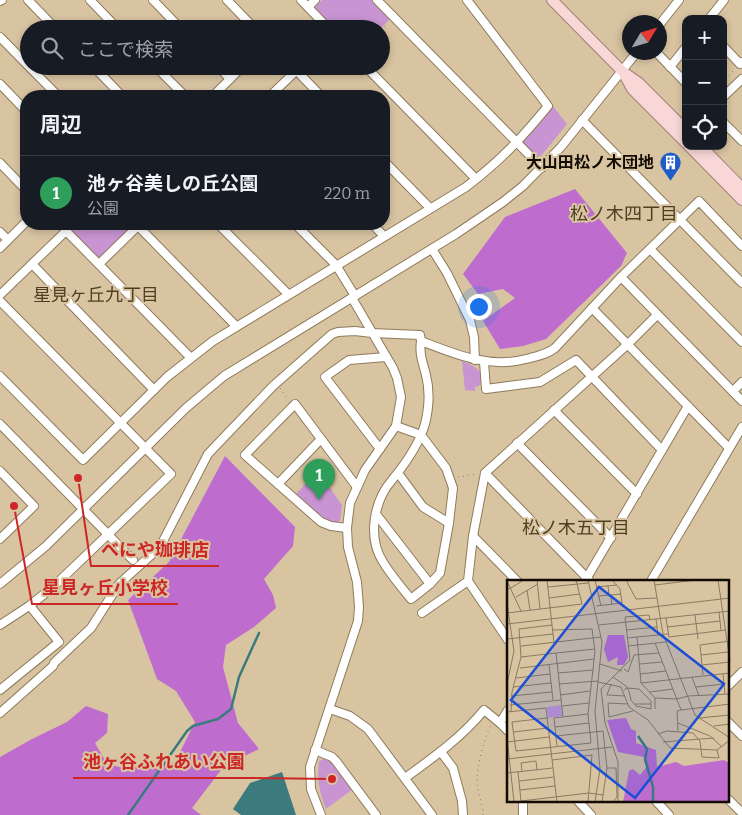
<!DOCTYPE html>
<html lang="ja">
<meta charset="utf-8">
<style>
:root{--surface:#171b24;--page:#242831;--text:#f1f3f6;--muted:#9ea1a6;--line:#363941;--accent:#0f766e}
body{margin:0;font-family:Bitter,"Noto Sans JP",serif;background:var(--page);color:var(--text)}
.controls{position:absolute;right:15px;top:15px;display:grid;overflow:hidden;border-radius:10px;box-shadow:0 2px 8px #0003}
.controls button{width:45px;height:45px;display:grid;place-items:center;padding:0;border:0;border-bottom:1px solid var(--line);background:var(--surface);color:var(--text);font:25px sans-serif}
.compass{position:absolute;left:622px;top:15px;width:45px;height:45px;border-radius:50%;background:var(--surface);box-shadow:0 2px 8px #0003;rotate:52deg}
.you{position:absolute;left:478px;top:306px;width:18px;height:18px;margin:-12px;border:4px solid #fff;border-radius:50%;background:#1a73e8;box-shadow:0 0 0 8px #1a73e833}
.badge{display:grid;place-items:center;width:32px;height:32px;border-radius:50%;background:var(--accent);color:#fff;font-size:16px;font-weight:700}
.pin{position:absolute;translate:-50% -41px;filter:drop-shadow(0 1px 2px #0008)}
.pin::after{content:'';position:absolute;top:26px;width:18px;height:15px;background:inherit;clip-path:polygon(0 0,100% 0,50% 100%)}
.list{margin:0;padding:0;list-style:none}
h2{display:flex;justify-content:space-between;align-items:center;height:65px;margin:0;padding:0 20px;font-size:21px}
h2 small{font-size:16px;font-weight:400;color:var(--muted)}
.list li{display:grid;grid-template-columns:32px 1fr auto;gap:15px;align-items:center;box-sizing:border-box;height:75px;padding:0 20px;border-top:1px solid var(--line)}
.list b{display:block;font-size:19px;white-space:nowrap}
.list p{margin:0;font-size:16px;white-space:nowrap;color:var(--muted)}
.list em{font-size:16px;font-style:normal;color:var(--muted)}
.icon{flex:none;width:28px;height:28px;fill:none;stroke:currentColor;stroke-width:2;stroke-linecap:round;stroke-linejoin:round}
.map{position:relative;flex:none;width:742px;height:815px;overflow:hidden}
.search{position:absolute;background:var(--surface);box-shadow:0 2px 8px #0003;left:20px;top:20px;width:370px;height:55px;display:flex;align-items:center;gap:12px;box-sizing:border-box;padding:0 18px;border-radius:28px;color:var(--muted);font-size:19px}
.panel{position:absolute;background:var(--surface);box-shadow:0 2px 8px #0003;left:20px;top:90px;width:370px;height:140px;border-radius:20px}
.map>svg:first-child{display:block}
.green{fill:#c894d2}
.forest{fill:#be6dcf}
.water{fill:#3b7b7e}
.lines{fill:none;stroke-linecap:round;stroke-linejoin:round}
.stream{stroke:#3b7b7e;stroke-width:2.5}
.minor-casing{stroke:#8e7b5b;stroke-width:10}
.major-casing{stroke:#a47f7a;stroke-width:12}
.path{stroke:#887961;stroke-width:1;stroke-dasharray:1 4;stroke-linecap:butt}
.minor{stroke:#fff;stroke-width:8}
.major{stroke:#f8d7d6;stroke-width:10}
.labels{text-anchor:middle;stroke-width:4;stroke-linejoin:round;paint-order:stroke}
.poi-label{font-size:16px;font-weight:bold;fill:#120b02;stroke:#d9c4a2;text-anchor:end}
.neighbourhood-label{font-size:18px;fill:#4f3e20;stroke:#d9c4a2}
.inset-river{fill:none;stroke:#3b7b7e;stroke-width:2.5}
.inset-road{fill:none;stroke:#897a62;stroke-width:1}
.view{fill:#1d4ed8;fill-opacity:0.15;stroke:#1d4ed8;stroke-width:2.5}
.inset-edge{fill:none;stroke:#120b02;stroke-width:2.5}
.leader{fill:none;stroke:#cc2726;stroke-width:2}
.callout-dot{fill:#cc2726;stroke:#d9c4a2;stroke-width:2}
.callout-label{font-size:18px;text-anchor:middle;font-weight:bold;fill:#cc2726;stroke:#d9c4a2;stroke-width:4;stroke-linejoin:round;paint-order:stroke}
</style>
<div class="map">
<svg width="742" height="815" viewBox="0 0 742 815">
<rect width="100%" height="100%" fill="#d9c4a2"/>
<g class="green">
<polygon points="322,0 372,0 390,19 380,29 334,29 316,10 316,6"/>
<polygon points="553,106 567,124 541,156 536,156 524,144 524,141"/>
<polygon points="65,224 135,224 100,257 98,257"/>
<path d="M462,361C473,365 488,372 479,386L475,387V391L465,390Z"/>
<polygon points="318,471 342,505 340,521 334,523 322,520 295,495"/>
<path d="M325,758L335,765L353,789L326,809C319,792 317,779 319,761Z"/>
</g>
<g class="forest">
<polygon points="575,189 627,253 621,266 546,339 523,346 500,349 483,321 515,298 503,289 478,294 463,274 505,217"/>
<polygon points="225,456 295,527 293,546 264,579 273,595 276,608 254,627 226,645 223,667 238,723 259,749 224,766 192,808 201,815 0,815 0,757 32,739 67,722 86,706 108,714 107,733 95,743 107,764 124,768 175,762 195,722 176,691 157,679 128,600 169,562"/>
</g>
<polygon class="water" points="282,772 296,815 241,815 233,809 250,783"/>
<g class="lines">
<polyline class="stream" points="128,815 187,731 193,726 218,719 231,709 239,677 259,633"/>
<defs>
<g id="minor">
<polyline points="28,0 56,29"/>
<polyline points="90,0 118,29"/>
<polyline points="153,0 181,29"/>
<polyline points="227,0 255,29"/>
<polyline points="301,0 329,29"/>
<polyline points="377,0 542,168"/>
<polyline points="0,1 2,0"/>
<polyline points="308,7 315,0"/>
<polyline points="709,19 724,0"/>
<polyline points="660,24 679,0"/>
<polyline points="0,37 58,96"/>
<polyline points="723,46 740,64 742,62"/>
<polyline points="656,52 686,83"/>
<polyline points="93,66 122,96"/>
<polyline points="155,66 185,96"/>
<polyline points="218,66 230,79"/>
<polyline points="292,66 321,96"/>
<polyline points="365,66 476,179"/>
<polyline points="670,67 686,47"/>
<polyline points="0,84 26,111"/>
<polyline points="213,96 243,66"/>
<polyline points="270,96 301,66"/>
<polyline points="723,97 742,79"/>
<polyline points="582,120 742,283"/>
<polyline points="723,122 742,141"/>
<polyline points="384,161 430,208"/>
<polyline points="0,163 26,190"/>
<polyline points="218,224 288,294"/>
<polyline points="295,224 336,265 355,296"/>
<polyline points="372,224 384,236"/>
<polyline points="138,226 236,326"/>
<polyline points="0,232 8,240"/>
<polyline points="0,248 26,222"/>
<polyline points="432,249 447,273 470,320 474,337 475,360"/>
<polyline points="650,249 742,342"/>
<polyline points="32,264 154,390"/>
<polyline points="99,264 140,224"/>
<polyline points="621,277 742,401"/>
<polyline points="0,295 66,231 190,357"/>
<polyline points="0,301 171,474 52,588 29,606 0,625"/>
<polyline points="592,308 729,448"/>
<polyline points="484,362 486,389 540,382 576,360 662,450"/>
<path d="M0,376L83,460L167,377L213,341L466,187C500,161 521,139 548,106L467,0"/>
<polyline points="733,391 742,382"/>
<polyline points="554,410 637,494"/>
<polyline points="0,424 133,560"/>
<path d="M396,426L421,435L446,468L453,488L449,523L440,573L430,584L411,599C401,587 391,575 383,562C367,537 374,501 392,480C406,463 419,445 425,424C429,408 430,391 426,375C423,363 419,354 421,341"/>
<polyline points="517,443 611,538"/>
<polyline points="380,449 325,377 349,360 386,357"/>
<polyline points="0,471 34,506 0,539"/>
<polyline points="398,473 423,507 449,523"/>
<polyline points="485,473 589,580"/>
<polyline points="278,484 321,439"/>
<polyline points="376,514 430,584"/>
<polyline points="347,528 331,526 321,522 245,455 295,404 357,487"/>
<polyline points="473,536 517,581"/>
<polyline points="468,581 508,640"/>
<polyline points="585,581 688,406"/>
<polyline points="651,581 742,427"/>
<polyline points="0,584 46,546 186,408 224,376 456,234 503,202 523,186 561,147 637,52"/>
<polyline points="422,613 468,581 473,536 485,473 628,344 657,315"/>
<polyline points="728,686 742,672"/>
<polyline points="0,690 59,642 30,606"/>
<polyline points="330,709 350,716 368,729 432,815"/>
<polyline points="508,710 500,723 508,731"/>
<path d="M0,713L53,666L54,663L91,628L119,584L160,547L208,454L273,386L332,334L338,332L355,331L372,333L420,335L421,341C455,354 489,369 526,359C537,356 546,355 555,348L621,277L699,201L742,246"/>
<polyline points="728,722 742,736"/>
<polyline points="315,750 332,757 336,761 376,815"/>
<polyline points="441,752 453,768 462,801 463,815"/>
<path d="M405,778C434,757 461,738 484,710L500,723"/>
<polyline points="728,799 742,813"/>
<polyline points="523,801 523,815"/>
<polyline points="578,801 591,815"/>
<polyline points="656,801 669,815"/>
<polyline points="321,815 311,789 310,767 358,621 359,607 357,582 348,547 347,528 350,503 365,470 396,426 401,397 397,378 393,368 352,298"/>
</g>
<g id="major">
<polyline points="552,0 622,71 639,83 686,130"/>
<polyline points="624,74 632,89 686,143"/>
<polyline points="689,146 742,200"/>
<polyline points="701,146 742,188"/>
</g>
</defs>
<use href="#minor" class="minor-casing"/>
<use href="#major" class="major-casing"/>
<g class="path">
<polyline points="381,30 388,23"/>
<polyline points="724,84 725,79 734,70"/>
<polyline points="280,388 288,399"/>
<polyline points="458,477 477,474"/>
<polyline points="306,499 310,496"/>
<path d="M483,815C483,804 478,794 477,784C476,769 484,738 491,725"/>
</g>
<use href="#minor" class="minor"/>
<use href="#major" class="major"/>
</g>
<defs>
<symbol id="building-pin" viewBox="-11 -11 22 30"><path d="M0 17L-7.5 6A9.5 9.5 0 1 1 7.5 6Z" fill="#1e5dc9" stroke="#d9c4a2"/><path d="M-4-6H4V6H1V3H-1V6H-4ZM-2.5-4.3h1.7v1.8h-1.7ZM.8-4.3h1.7v1.8H.8ZM-2.5-1h1.7V.8h-1.7ZM.8-1h1.7V.8H.8Z" fill="#fff"/></symbol>
</defs>
<g fill-rule="evenodd">
<use href="#building-pin" x="658" y="150" width="25" height="34"/>
</g>
<g class="labels">
<g class="poi-label">
<text x="654" y="168">大山田松ノ木団地</text>
</g>
<g class="neighbourhood-label">
<text x="624" y="220">松ノ木四丁目</text>
<text x="96" y="301">星見ヶ丘九丁目</text>
<text x="576" y="534">松ノ木五丁目</text>
</g>
</g>
<g transform="translate(507 580)">
<rect width="222" height="222" fill="#d9c4a2"/>
<path d="M54,125L55,136L41,138L40,127Z" fill="#c894d2"/>
<path d="M101,55H117L121,77L117,85H110L111,77L101,82L97,69ZM119,138L124,149L129,151V163L149,170L150,187L169,182L177,186L217,180L222,183V222H116L122,191L126,189L133,195L141,185L137,177L111,172L100,140Z" fill="#be6dcf"/>
<path class="inset-river" d="M131,156L140,169L138,179L146,207V222"/>
<path class="inset-road" d="M30,0L33,29M40,0L47,63M81,0L95,62L88,131L93,189L88,222M88,0L94,26M119,0L129,19L150,18M147,0L156,54L188,135L223,158M211,0L223,81M0,1L14,31M148,5L189,0M41,7L81,3M89,7L110,5M0,10L17,0M20,10L23,30M92,16L102,15L101,6M9,17L31,4M42,18L73,14M0,23L7,71L0,104M105,25L104,15L114,14M89,26L115,23L113,9L105,0M212,32L214,50M0,33L75,24L69,0M188,35L191,59M159,38L162,57L219,50M149,39L151,55M0,44L223,18M92,45L223,31M160,47L213,41M119,50L150,47M130,57L134,103L148,118V129M120,58L161,54M0,59L46,54M0,63V80M148,63L174,130L223,124M14,66L94,57M121,66L159,62M194,75L221,72M14,77L49,73M42,84L46,120M93,84L115,91M133,84L155,82M195,85L223,82M13,88L87,79M117,89L121,92L127,75L152,73M51,93L86,90M216,93L218,114M133,94L159,91M196,95L193,65L223,61M106,97L119,106L120,108L121,109L122,111L124,120L129,126L144,129V121L132,109L120,108L117,110M185,97L192,116M9,98L43,94M91,102L114,107L122,127L141,140L163,168L210,170L223,160M134,103L223,93M52,104L91,101M104,104L100,115L118,116M6,107L44,103M189,107L217,104M143,112L166,109M53,115L83,111M4,116L45,112M148,118L170,119L181,116L223,114M121,124L101,123L102,137L126,131M128,124H144M3,125L54,120M55,126L82,123M0,132L39,128L50,222M4,132L5,112L14,77L12,49L45,45M56,137L49,73L88,69M40,138L5,142L9,171L84,163L81,134L88,71L85,49L46,50M192,138L223,135M171,143L203,156L214,166M207,146L223,144M48,147L82,143M171,151L170,131L174,130M6,152L41,148M151,154L160,151L186,153L193,161L195,177L212,178L210,170M49,156L96,151L100,188L95,222M0,158L7,222M0,162L42,157M156,162L207,158M50,166L47,138L81,134M0,179L105,167M45,180L85,175L81,222M100,188H109L110,217L106,222M11,192L14,221M15,192L14,183L29,181L30,190M0,193L46,188M12,201L47,197M13,210L48,206M14,221L82,213L96,215M111,222V182L98,143L94,109L123,80L118,37L142,35L143,40"/>
<path class="view" d="M92,7L217,104L128,218L4,120Z"/>
<rect width="222" height="222" class="inset-edge"/>
</g>
<path class="leader" d="M78 478L91 566H219M14 506L32 604H178M332 779L255 778H73"/>
<g class="callout-dot">
<circle cx="78" cy="478" r="5"/>
<circle cx="14" cy="506" r="5"/>
<circle cx="332" cy="779" r="5"/>
</g>
<g class="callout-label">
<text x="155" y="556">べにや珈琲店</text>
<text x="105" y="594">星見ヶ丘小学校</text>
<text x="164" y="768">池ヶ谷ふれあい公園</text>
</g>
</svg>
<div class="controls">
<button>+</button>
<button>−</button>
<button><svg class="icon" aria-label="locate" viewBox="0 0 24 24"><circle cx="12" cy="12" r="6"/><path d="M12 2v4M12 18v4M2 12h4M18 12h4"/></svg></button>
</div>
<svg class="compass" viewBox="-18 -18 36 36"><path d="M0-13l5 13h-10z" fill="#e53935"/><path d="M0 13l5-13h-10z" fill="#9ea1a6"/></svg>
<div class="you"></div>
<div class="pin badge" style="left:319px;top:500px;background:#2e9e5b">1</div>
<div class="search"><svg class="icon" aria-label="search" viewBox="0 0 24 24"><circle cx="10" cy="10" r="6"/><path d="M15 15l6 6"/></svg>ここで検索</div>
<section class="panel">
<h2>周辺<small></small></h2>
<ul class="list">
<li><span class="badge" style="background:#2e9e5b">1</span><div><b>池ヶ谷美しの丘公園</b><p>公園</p></div><em>220 m</em></li>
</ul>
</section>
</div>
